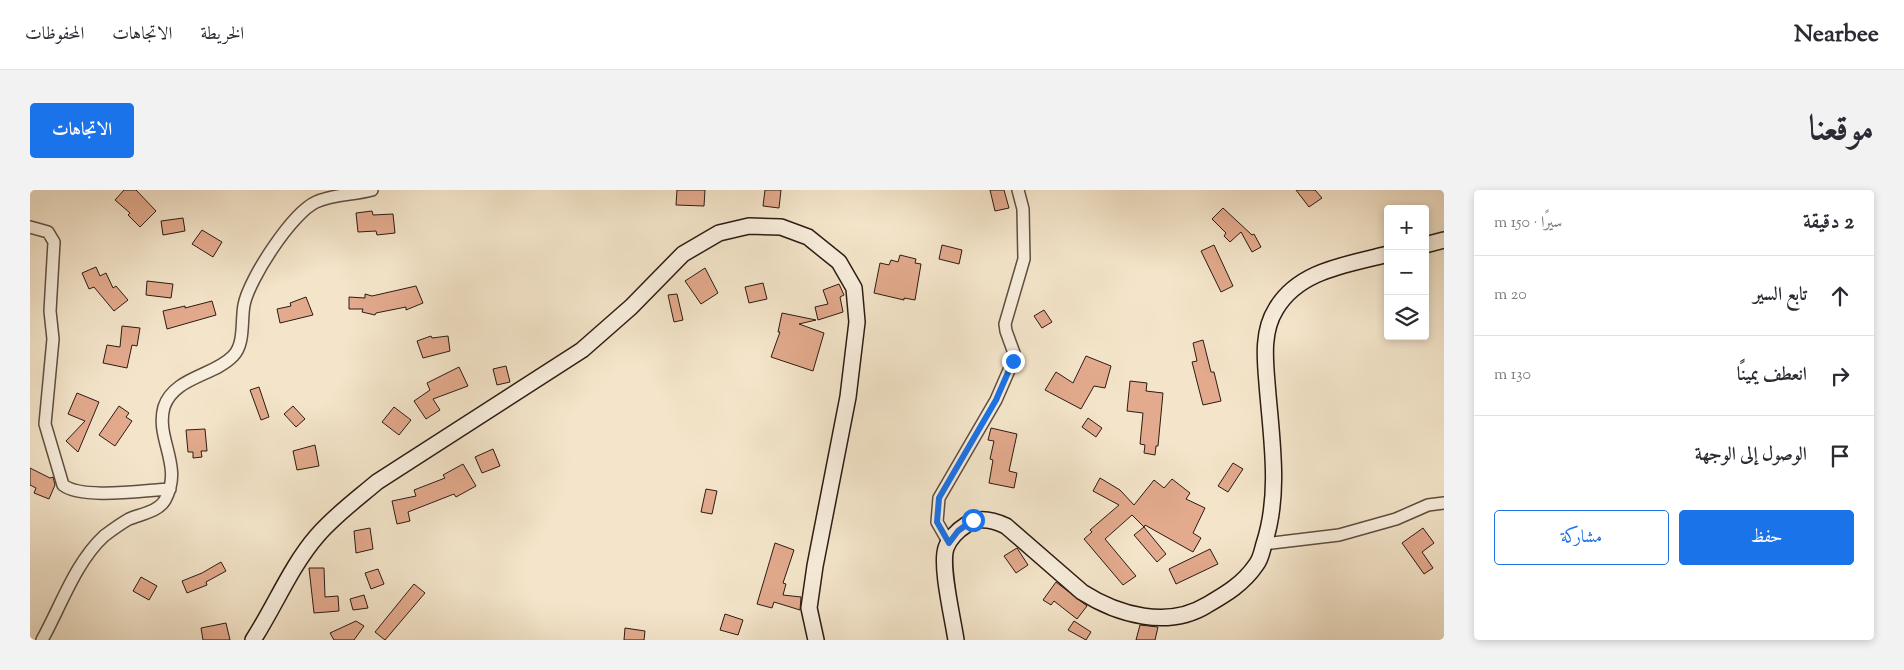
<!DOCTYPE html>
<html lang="ar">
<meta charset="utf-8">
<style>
:root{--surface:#fff;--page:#f2f2f3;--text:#2b2b33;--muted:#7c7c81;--line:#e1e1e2;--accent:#1a73e8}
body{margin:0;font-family:"Sorts Mill Goudy",Amiri,serif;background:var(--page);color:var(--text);direction:rtl}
.controls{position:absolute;right:15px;top:15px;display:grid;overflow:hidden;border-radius:5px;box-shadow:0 2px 8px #0003}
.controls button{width:45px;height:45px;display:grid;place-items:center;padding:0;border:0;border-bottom:1px solid var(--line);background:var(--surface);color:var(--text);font:25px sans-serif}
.stop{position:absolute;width:15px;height:15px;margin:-11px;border:4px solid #1a73e8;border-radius:50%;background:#fff}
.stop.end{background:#1a73e8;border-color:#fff;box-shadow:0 1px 5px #0008}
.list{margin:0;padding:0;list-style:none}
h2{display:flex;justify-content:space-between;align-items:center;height:65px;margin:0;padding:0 20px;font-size:21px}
h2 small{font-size:16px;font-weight:400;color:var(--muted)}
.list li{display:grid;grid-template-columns:32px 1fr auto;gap:15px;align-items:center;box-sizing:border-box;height:80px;padding:0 20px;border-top:1px solid var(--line)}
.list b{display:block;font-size:19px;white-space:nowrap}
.list em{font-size:16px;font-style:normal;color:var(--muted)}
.actions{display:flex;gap:10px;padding:15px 20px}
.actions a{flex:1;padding:11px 0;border:1px solid var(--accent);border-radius:5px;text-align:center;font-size:18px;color:var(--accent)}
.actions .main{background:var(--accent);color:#fff}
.icon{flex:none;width:28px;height:28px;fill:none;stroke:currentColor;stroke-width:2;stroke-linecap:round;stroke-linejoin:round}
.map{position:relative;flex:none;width:1414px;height:450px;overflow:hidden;direction:ltr;border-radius:5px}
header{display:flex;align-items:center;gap:30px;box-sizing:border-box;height:70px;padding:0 25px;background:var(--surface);border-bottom:1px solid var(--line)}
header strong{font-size:24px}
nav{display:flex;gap:28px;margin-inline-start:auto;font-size:18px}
.intro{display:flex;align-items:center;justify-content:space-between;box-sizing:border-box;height:120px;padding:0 30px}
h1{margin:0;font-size:35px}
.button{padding:12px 22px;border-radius:5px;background:var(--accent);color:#fff;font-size:18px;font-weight:700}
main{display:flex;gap:30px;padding:0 30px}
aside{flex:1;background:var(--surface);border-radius:5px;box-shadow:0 2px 8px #0003}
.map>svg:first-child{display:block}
.building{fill:#e3aa8d;stroke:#2d1b13}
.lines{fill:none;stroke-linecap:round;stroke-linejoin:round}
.minor-casing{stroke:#5f4e41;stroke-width:14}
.secondary-casing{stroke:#2d1b13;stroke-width:18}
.minor{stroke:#f8eedd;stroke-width:11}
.secondary{stroke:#f8eedd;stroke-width:15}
.route{stroke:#1a73e8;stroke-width:6}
</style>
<header>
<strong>Nearbee</strong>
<nav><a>الخريطة</a><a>الاتجاهات</a><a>المحفوظات</a></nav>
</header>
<div class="intro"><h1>موقعنا</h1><a class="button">الاتجاهات</a></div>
<main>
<aside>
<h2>2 دقيقة<small>سيرًا · 150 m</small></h2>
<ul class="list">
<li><svg class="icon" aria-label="ahead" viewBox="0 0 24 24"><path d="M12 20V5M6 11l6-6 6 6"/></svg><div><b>تابع السير</b></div><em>20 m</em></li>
<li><svg class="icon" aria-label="right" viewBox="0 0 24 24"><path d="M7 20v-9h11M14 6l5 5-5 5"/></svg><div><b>انعطف يمينًا</b></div><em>130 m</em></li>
<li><svg class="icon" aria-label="arrive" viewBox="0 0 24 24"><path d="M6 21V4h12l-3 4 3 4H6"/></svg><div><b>الوصول إلى الوجهة</b></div></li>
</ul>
<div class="actions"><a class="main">حفظ</a><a>مشاركة</a></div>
</aside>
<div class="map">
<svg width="1414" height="450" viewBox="0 0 1414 450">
<rect width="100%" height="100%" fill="#f4e5ca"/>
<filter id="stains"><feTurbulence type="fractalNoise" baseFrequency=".004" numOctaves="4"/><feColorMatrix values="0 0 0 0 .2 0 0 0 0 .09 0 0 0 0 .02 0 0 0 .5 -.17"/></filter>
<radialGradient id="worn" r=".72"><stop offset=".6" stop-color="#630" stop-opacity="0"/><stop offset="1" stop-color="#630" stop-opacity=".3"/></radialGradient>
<!-- building -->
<path class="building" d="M94,0H106L126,21L110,37L98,25L100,23L85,10Z
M647,0H675L674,16L646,15Z
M735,0H751L749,18L733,16Z
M960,0H974L979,18L965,21Z
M1266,0H1285L1292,8L1279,17Z
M1193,18L1222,45L1224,44L1231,57L1222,62L1211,42L1200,52L1194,46L1196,43L1182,29Z
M342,21L343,25L363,24L365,43L347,45L346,41L328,42L326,23Z
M153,28L155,41L133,45L131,31Z
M172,40L192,52L183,67L162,54Z
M912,55L932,60L929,74L909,69Z
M1184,55L1203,96L1191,102L1171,61Z
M870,65L886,69L885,73L891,74L885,110L874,108V110L844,103L850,73L859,75L861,70L868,72Z
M66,77L70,86L76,83L83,98L86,96L98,110L84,121L64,97L59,99L52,83Z
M675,78L688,103L671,114L655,91Z
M117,91L143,94L141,108L116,105Z
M733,93L737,109L719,113L715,97Z
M809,94L814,105L810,107L813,122L788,130L785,117L798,114L793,100Z
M386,96L393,113L376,120V117L346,123L345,125L332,122L333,119H319V107L335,108V104L342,106Z
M647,104L653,130L644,132L638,105Z
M276,107L283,125L250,133L247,119L261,116L260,113Z
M182,111L186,125L137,139L133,121L155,116V118Z
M1014,120L1022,132L1012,138L1004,126Z
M752,123L786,130L769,134L794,143L783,181L741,167L750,142H748Z
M92,136L110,138L107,156L102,155L97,178L73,173L77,155L90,157Z
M401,146L402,148L418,146L420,161L393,168L387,151Z
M1173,150L1181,182H1184L1191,211L1173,215L1162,172L1167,171L1163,153Z
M1056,166L1081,176L1075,198L1064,196L1051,219L1015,200L1026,182L1043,193Z
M476,176L480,192L467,195L463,179Z
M429,177L438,196L403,209L410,220L396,229L384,211L400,200L397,193Z
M1100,191L1117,193L1116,201L1133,203L1128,256H1126L1125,265L1114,263L1115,255L1110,254L1113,223L1097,221Z
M229,197L239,227L231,230L220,200Z
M47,203L69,212L48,262L36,251L55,231L38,224Z
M89,216L99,223L96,227L102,231L85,256L69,245Z
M263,216L275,229L266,237L254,224Z
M364,217L381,230L369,245L352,232Z
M1058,228L1072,238L1066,247L1052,237Z
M961,238L987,244L979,281L987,283L984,298L959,293L963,270L960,269L964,251L958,250Z
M175,239L177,261H171L172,267L163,268V262H158L156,240Z
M285,255L289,276L267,280L263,261Z
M463,259L470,276L452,283L445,267Z
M1203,273L1213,279L1198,302L1188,296Z
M433,274L446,296L426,307L424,304L378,322L380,331L367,334L362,311L386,306L384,300L415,288L413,285Z
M0,278L20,288L23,287L25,295L19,309L4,303L6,298L0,295Z
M1070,288L1090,300L1104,315L1124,290L1134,298L1142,289L1160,303L1156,309L1175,318L1163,343L1171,348L1163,362L1115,335L1114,337L1102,325L1075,349L1106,386L1093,395L1054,349L1062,342L1060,340L1089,315L1063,301Z
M676,299L687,301L682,324L671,322Z
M1114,337L1136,364L1127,372L1104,345Z
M340,338L343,359L326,363L324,341Z
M1393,338L1404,353L1392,362L1403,378L1394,384L1372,353Z
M745,353L764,360L753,393L756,394L753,405L771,407L770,420L744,412L742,418L727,414Z
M987,358L998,375L986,383L974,366Z
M1180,359L1188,374L1146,394L1139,379Z
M191,372L196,381L176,392L177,395L157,403L152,391L172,383Z
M279,378H294L295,407L308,406L309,421L284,423Z
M348,379L354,394L341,399L335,383Z
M111,387L127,396L119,410L103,401Z
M1026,392L1057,416L1047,429L1024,411L1021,415L1013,410Z
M384,394L395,403L355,450L345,442Z
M334,405L338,418L323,420L320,409Z
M695,424L713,430L708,445L690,440Z
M326,431L334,436L324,450H304L300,443Z
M1044,431L1061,442L1056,450L1038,440Z
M196,433L200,450H173L171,438Z
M1110,435L1128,437L1125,450H1106Z
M595,438L615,441L614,450H594Z"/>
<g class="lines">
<defs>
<path id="minor" d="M0,37L18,42L24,52L20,121L23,149L15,234L33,295C53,310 115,300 140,299
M919,353L907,332L909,308L966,210L983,171L984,163L976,141L975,134L994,69L993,19L988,0
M1234,354L1309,345L1366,329L1398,315L1414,313
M12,450C31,416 45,373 74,346C82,340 90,334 99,329C111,324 128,322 135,310C154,276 125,249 134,217C144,187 184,186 203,166C215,154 211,131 214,115C219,89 262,23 286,12C304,4 324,5 342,0"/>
<path id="secondary" d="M1395,55L1414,50
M223,450C245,416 261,376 287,346C305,325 327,309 347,292L552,160L601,117L653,64L689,43L719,36L751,37L778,47L809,72L824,98L827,132L818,207L785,376L779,418L786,450
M926,450C923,429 910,376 916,358C919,349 928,340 936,335C948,326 963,330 976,336L1052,402C1088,425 1138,439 1177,415C1196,404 1213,394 1226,375C1231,369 1232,361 1234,354C1251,303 1241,246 1237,193C1235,169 1232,141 1246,119C1269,80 1317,75 1358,64"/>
</defs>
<!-- minor casing -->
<use href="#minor" class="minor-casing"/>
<!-- secondary casing -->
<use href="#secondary" class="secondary-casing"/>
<!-- minor -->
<use href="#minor" class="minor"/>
<!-- secondary -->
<use href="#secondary" class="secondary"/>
</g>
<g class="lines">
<!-- route -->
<path class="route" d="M943,330L928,341L919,353L907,332L909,308L966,210L983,171"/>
</g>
<rect width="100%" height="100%" filter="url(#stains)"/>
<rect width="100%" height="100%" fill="url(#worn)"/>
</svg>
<div class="controls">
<button>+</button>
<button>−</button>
<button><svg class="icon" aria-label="layers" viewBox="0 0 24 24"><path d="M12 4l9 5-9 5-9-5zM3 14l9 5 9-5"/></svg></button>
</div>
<div class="stop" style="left:943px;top:330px"></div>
<div class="stop end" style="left:983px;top:171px"></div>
</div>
</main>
